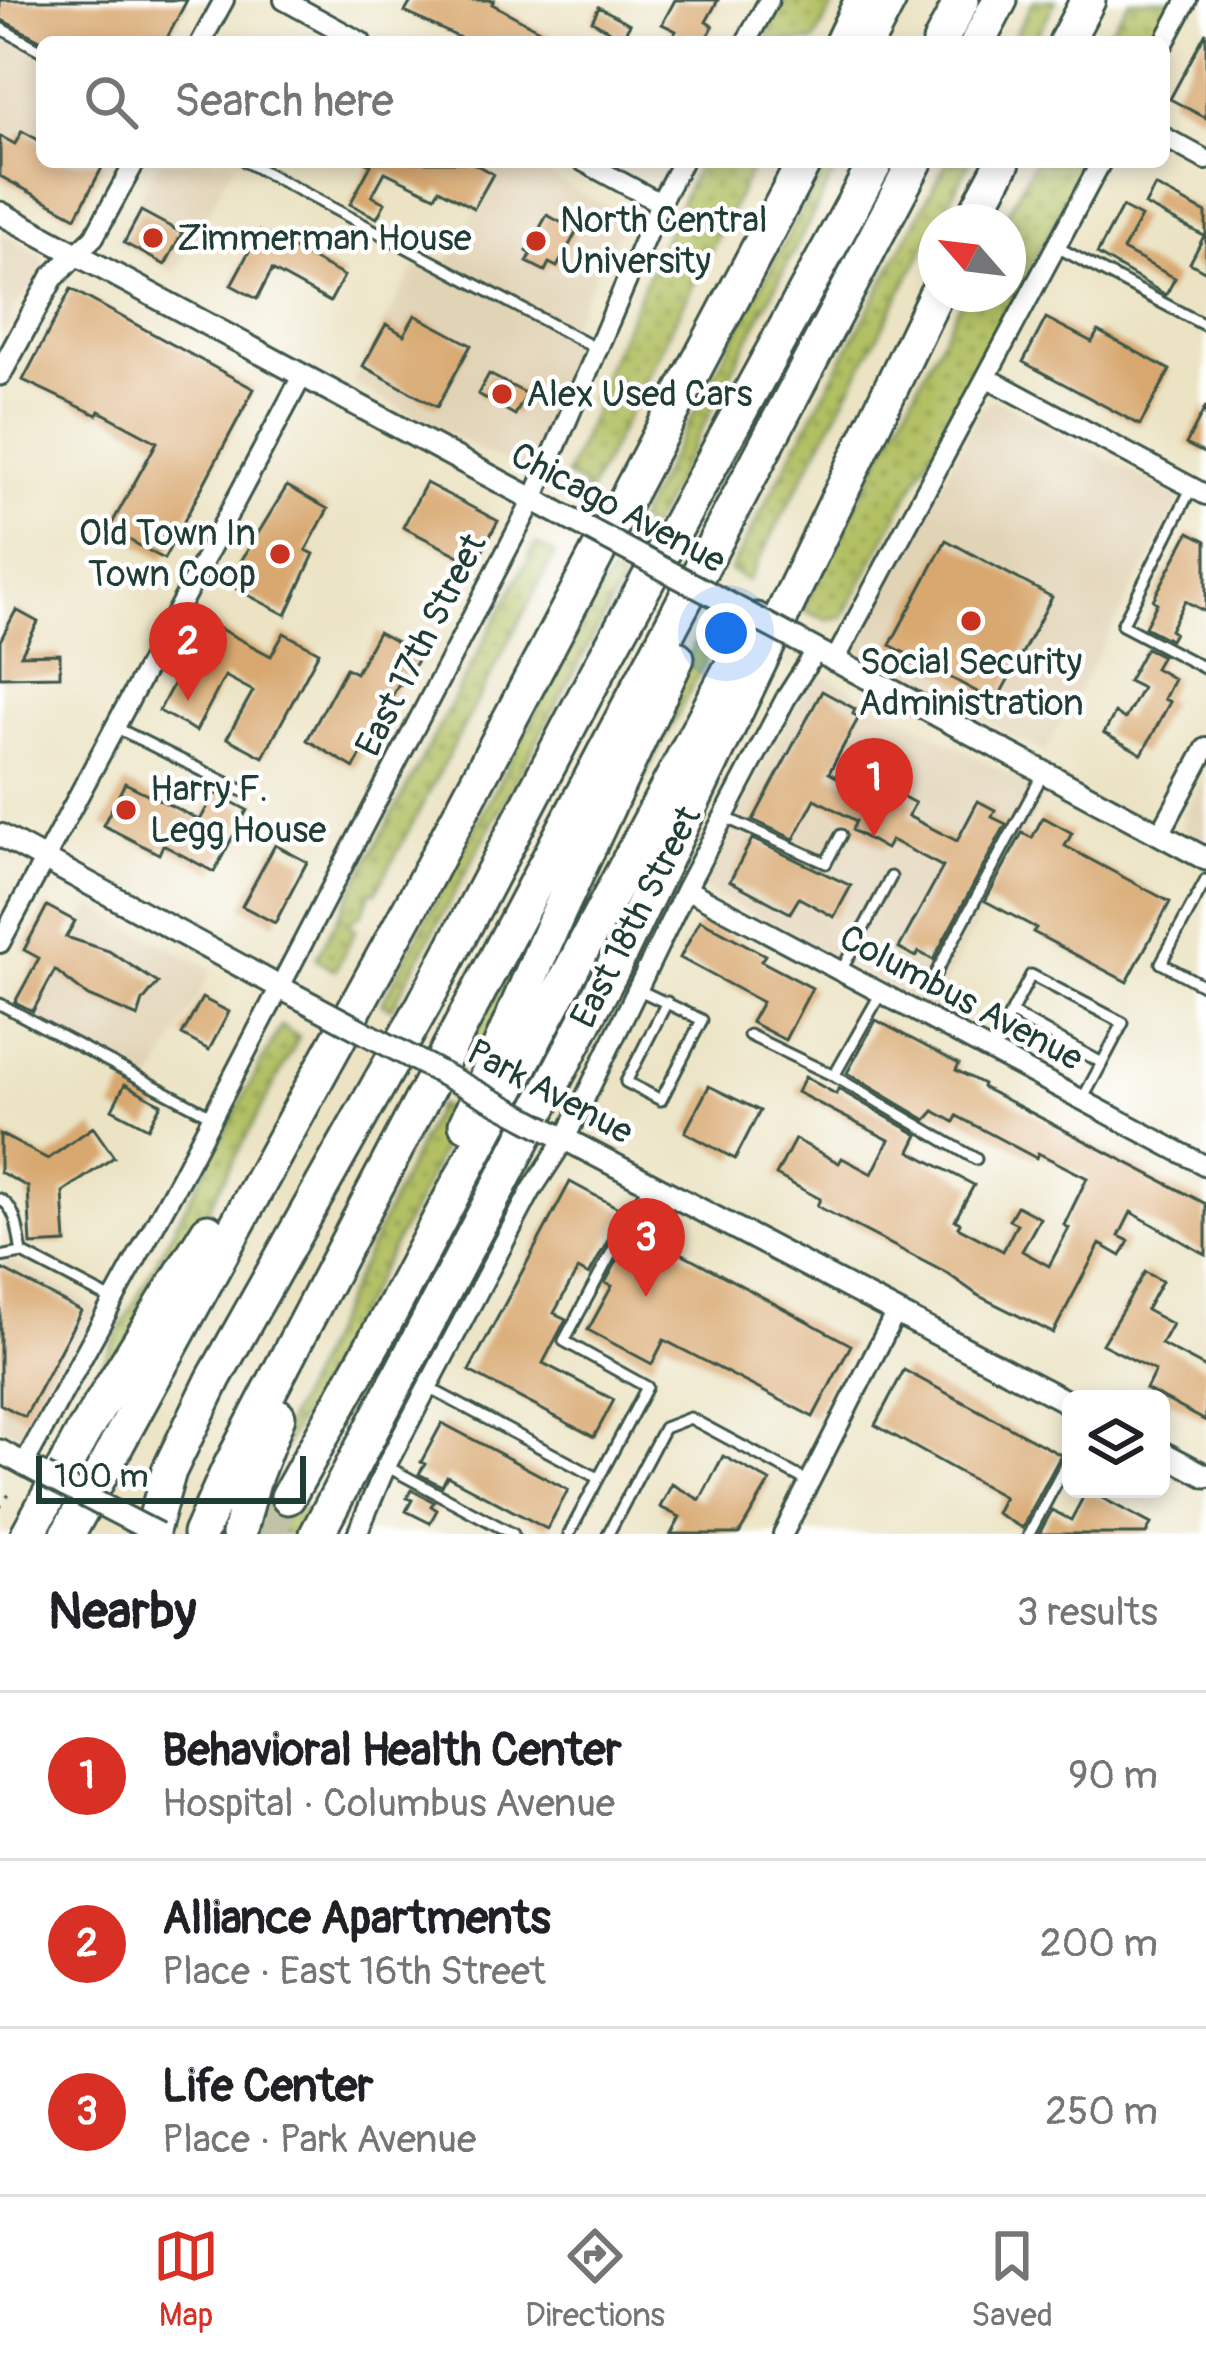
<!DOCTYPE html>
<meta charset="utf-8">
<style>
:root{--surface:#fff;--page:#f6f6f6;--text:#202124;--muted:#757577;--line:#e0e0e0;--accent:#d93025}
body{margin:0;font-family:Pangolin,sans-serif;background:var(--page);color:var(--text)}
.controls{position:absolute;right:36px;bottom:36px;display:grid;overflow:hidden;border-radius:18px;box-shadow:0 6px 18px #0003}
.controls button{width:108px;height:108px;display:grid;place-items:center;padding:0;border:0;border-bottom:3px solid var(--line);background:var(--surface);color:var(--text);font:60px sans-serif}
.compass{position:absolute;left:918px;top:204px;width:108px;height:108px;border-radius:50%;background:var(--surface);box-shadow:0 6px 18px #0003;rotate:298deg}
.scale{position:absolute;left:36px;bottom:30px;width:270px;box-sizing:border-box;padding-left:12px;border:6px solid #1f3d34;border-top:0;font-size:33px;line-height:42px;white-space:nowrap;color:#1f3d34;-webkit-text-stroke:9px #fff;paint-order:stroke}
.you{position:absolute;left:726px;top:633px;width:42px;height:42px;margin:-30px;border:9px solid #fff;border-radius:50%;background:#1a73e8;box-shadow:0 0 0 18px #1a73e833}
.badge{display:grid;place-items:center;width:78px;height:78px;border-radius:50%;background:var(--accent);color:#fff;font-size:39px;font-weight:700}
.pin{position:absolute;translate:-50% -99px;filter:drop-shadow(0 3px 6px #0008)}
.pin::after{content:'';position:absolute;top:63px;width:42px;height:36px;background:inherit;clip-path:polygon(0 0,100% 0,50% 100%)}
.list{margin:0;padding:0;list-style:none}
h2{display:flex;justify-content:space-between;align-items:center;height:156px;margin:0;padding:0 48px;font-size:51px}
h2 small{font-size:39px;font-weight:400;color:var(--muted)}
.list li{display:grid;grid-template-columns:78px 1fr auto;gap:36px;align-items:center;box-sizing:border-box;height:168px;padding:0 48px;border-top:3px solid var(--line)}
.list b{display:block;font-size:45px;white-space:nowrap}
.list p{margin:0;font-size:39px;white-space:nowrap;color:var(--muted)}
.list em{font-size:39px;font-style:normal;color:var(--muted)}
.icon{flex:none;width:66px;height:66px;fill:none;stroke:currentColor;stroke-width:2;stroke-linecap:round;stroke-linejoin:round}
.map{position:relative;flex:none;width:1206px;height:1534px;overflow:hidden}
.search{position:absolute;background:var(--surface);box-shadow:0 6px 18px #0003;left:36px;right:36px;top:36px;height:132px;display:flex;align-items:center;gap:30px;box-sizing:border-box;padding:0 42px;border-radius:18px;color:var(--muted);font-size:45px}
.sheet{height:660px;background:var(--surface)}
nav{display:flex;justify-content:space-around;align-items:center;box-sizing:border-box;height:168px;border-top:3px solid var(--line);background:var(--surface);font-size:33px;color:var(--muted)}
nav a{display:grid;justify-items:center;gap:6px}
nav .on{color:var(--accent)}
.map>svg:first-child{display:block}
.built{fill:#e1d3b5}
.grass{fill:url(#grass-dots);stroke:#687e4c;stroke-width:3}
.building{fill:#d8a86f}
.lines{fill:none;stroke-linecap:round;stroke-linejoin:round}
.motorway-tunnel{stroke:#c2c2a6;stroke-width:33;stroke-dasharray:33 16;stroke-linecap:butt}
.service-casing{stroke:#3e5649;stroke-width:15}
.minor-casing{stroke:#3e5649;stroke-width:24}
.tertiary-casing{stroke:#3e5649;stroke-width:27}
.motorway-casing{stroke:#3e5649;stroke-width:39}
.path{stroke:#3e5649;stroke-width:3;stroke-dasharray:3 9;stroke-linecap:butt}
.service{stroke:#fff;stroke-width:9}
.minor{stroke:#fff;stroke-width:18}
.tertiary{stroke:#fff;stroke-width:21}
.motorway{stroke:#fff;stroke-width:33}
.tertiary-bridge-casing{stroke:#3e5649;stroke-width:27;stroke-linecap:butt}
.tertiary-bridge{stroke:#fff;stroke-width:21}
.poi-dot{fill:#c8321e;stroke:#fff;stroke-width:4.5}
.labels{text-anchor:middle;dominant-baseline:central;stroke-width:9;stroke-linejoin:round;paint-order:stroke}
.poi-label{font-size:36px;fill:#1f3d34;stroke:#fff;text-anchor:start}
.street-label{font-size:36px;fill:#1f3d34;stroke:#fff}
</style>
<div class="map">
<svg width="1206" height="1534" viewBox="0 0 1206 1534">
<defs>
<pattern id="grass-dots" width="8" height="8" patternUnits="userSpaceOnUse" patternTransform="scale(3)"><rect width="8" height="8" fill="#b2c063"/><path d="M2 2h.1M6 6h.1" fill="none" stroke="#909d52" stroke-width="1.8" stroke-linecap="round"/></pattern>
</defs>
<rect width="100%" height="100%" fill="#fff"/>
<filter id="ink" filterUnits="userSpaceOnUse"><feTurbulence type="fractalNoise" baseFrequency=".00833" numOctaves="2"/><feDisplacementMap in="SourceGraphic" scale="24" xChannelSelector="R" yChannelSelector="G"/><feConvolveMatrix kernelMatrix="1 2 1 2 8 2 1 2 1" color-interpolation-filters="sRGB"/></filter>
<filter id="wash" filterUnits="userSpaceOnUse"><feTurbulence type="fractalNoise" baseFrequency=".004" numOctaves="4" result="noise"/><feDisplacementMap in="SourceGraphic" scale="48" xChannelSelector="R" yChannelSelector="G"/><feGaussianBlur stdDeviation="2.7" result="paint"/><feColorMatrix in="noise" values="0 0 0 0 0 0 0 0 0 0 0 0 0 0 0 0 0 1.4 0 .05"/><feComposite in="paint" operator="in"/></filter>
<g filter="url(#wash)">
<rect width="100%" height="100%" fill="#ebe3c3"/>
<!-- built -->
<path class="built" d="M0,0H190L168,42H42V162H103L72,219L0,180Z
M158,162H235L175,273L116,241Z
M502,162H523L626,218L567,329L591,343L534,466L521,471L352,383L423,253L446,264Z
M0,234L40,254L44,263L36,285L16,305L0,336Z
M995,399L1182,499L1044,753L863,657L859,649L858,642L981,408Z
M817,675L828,677L1045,794L931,1011L704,889V880L809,681Z
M1206,774V844L1197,843L1184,828L1185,814Z
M92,906L212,970L148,1090L28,1026Z
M9,1260L97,1308L34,1428L25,1435L0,1427V1262Z"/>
<!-- grass -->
<path class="grass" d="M785,0H836L814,42H763Z
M1034,0H1056L1034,42H1011Z
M1130,0H1172L1150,42H1102Z
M699,162H755L587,496L582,493L585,487L566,476L598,402L592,400Z
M827,162H840L650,529L636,522Z
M947,162H970L748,581L730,571Z
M1034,162H1086L843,617L828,620L802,610L965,294H1008V222H1003Z
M536,544L555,554L376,892L372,891L361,914L347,923L356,929L335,970L316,959Z
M609,574L623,582L392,1008L382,1003Z
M703,625L720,634L599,862Z
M523,943L532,948L482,1057L467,1049Z
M281,1026L299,1037L203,1218L103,1382L95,1377Z
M438,1104L457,1114L418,1200L264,1485L313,1516L304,1534H246L260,1479Z"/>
<g id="blocks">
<!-- building -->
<path class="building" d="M0,0H187L165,42H44L0,19Z
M412,0H494L492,4L561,42H469L405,12Z
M675,0H718L706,22L713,26L705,42H671L676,31L662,24Z
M599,7L630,24L622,38L592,21Z
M1206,32V118L1170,99Z
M22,131L42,142V162H105L76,217L0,176V136L15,144Z
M366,162H471L493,174L474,208L439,189L435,196L385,172L372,196L385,203L377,218L350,204L371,165Z
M1155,186L1206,213V272L1190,263L1204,236L1145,205Z
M1122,207L1141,217L1123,250L1175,278L1166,295L1097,254Z
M141,211L182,233L165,265L124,243Z
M547,215L577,231L557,267L549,263L545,271L527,262L531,254L527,251Z
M260,231L344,276L330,302L272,270L257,299L231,285Z
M71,289L254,389L164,559L109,529L157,442L99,411L97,415L23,380Z
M415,315L471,345L437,407L363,366L386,324L404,335Z
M1046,318L1092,342L1098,331L1170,370L1140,425L1023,362Z
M489,374L527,394L515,415L478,394Z
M1206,406V454L1186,444Z
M426,483L498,521L475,564L403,527Z
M287,486L328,509L306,550L314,554L286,615L227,584Z
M1189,532L1206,541V612L1185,601L1170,630L1174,633L1170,640L1145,627L1157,603L1153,600Z
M946,540L1052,597L996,702L890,645Z
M16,610L38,622L21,655L60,654V676L0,677V641Z
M211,624L271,656L284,633L319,652L263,757L227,738L253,691L225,676L196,731L159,711L189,654L193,657Z
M378,632L417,653L418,658L405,682L398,685L354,768L307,740L346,668L356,673Z
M1146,648L1162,656L1155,668L1174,679L1164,699L1170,702L1142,754L1104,733L1115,713L1125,719L1142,688L1128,681Z
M822,691L855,709L853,714L859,717L829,773L870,795L877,783L915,803L908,816L957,841L978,801L995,810L992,817L1006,824L933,960L919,952L916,957L899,948L943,867L891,840L886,849L852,830L856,821L815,799L794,839L753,820Z
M125,783L200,820L215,793L247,810L214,872L163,845L159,854L103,825Z
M1043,817L1072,833L1065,846L1170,902L1127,982L1033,932L1036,928L985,901L1022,833L1032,838Z
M752,839L851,886L834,917L799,898L790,913L730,881Z
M275,845L307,862L275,923L242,906Z
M47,906L75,921L66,937L109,951L158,983L143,1001L138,1017L88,996L55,970L33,1011L15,1002L39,958L24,950Z
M700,920L765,955L761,961L812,988L785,1040L751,1022L762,1002L680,958Z
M202,998L229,1012L209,1050L182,1035Z
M876,1020L959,1064L956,1070L983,1084L982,1087L1206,1204V1255L1131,1212L1119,1236L1129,1241L1121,1256L1100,1244L1053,1333L979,1296L948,1274L817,1206L820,1199L776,1175L795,1139L839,1163L842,1158L872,1174L889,1140L797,1092L805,1077L836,1094L838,1089L918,1135L910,1151L974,1185L955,1220L960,1223L958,1227L1003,1251L1017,1224L1009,1220L1017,1206L1040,1218L1022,1251L1049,1266L1069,1228L1064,1225L1087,1178L1038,1153L1036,1158L957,1116L954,1122L934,1111L926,1120L847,1073Z
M125,1084L161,1104L148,1128L112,1109Z
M709,1086L760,1111L735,1159L685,1132Z
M93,1127L114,1157L63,1192L66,1243L31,1245L28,1187L0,1172V1134L48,1159Z
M570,1182L624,1211L589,1275L578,1269L554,1313L566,1319L543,1363L614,1400L594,1437L469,1371Z
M635,1228L851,1345L813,1417L664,1340L652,1364L588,1330L612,1286L605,1283Z
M0,1268L81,1311L25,1417L0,1404Z
M1145,1272L1162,1281L1146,1310L1172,1324L1161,1344L1206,1368V1421L1146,1389L1155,1371L1102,1344Z
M904,1370L1061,1455L1022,1528L996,1513L1004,1497L875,1425Z
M442,1423L568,1490L547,1529L447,1476L442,1486L419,1474L425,1464L421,1462Z
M723,1456L770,1481L739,1534H671L680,1517L660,1507L672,1484L700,1500Z
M411,1490L434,1502L431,1506L437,1510L430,1523L406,1511L412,1500L407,1498Z
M1087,1490L1151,1524L1146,1534H1039L1052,1510L1071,1520Z"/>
</g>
</g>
<g filter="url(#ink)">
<use href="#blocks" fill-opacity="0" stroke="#3e5649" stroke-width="3"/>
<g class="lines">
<!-- motorway-tunnel -->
<path class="motorway-tunnel" d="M266,1534L288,1497"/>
<defs>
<path id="service" d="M0,28L42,51
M246,162L599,350
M1057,247L1206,326
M1192,487L1122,625L1206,669
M115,727L243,791
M724,817L826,863L841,835
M1206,880L1161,963L1206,987
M856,944L931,982L1044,772
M841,971L891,877
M639,990L702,1020L661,1100L626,1082L667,1002
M0,1004L213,1117
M1011,1013L1031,975L1123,1023L1102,1063
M749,1035L834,1076L976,1159
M990,1051L1011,1013L1102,1063L1082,1100
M834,1076L881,993
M0,1199C18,1209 18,1234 22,1253
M0,1257L22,1253L114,1301
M427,1387L598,1478
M386,1466L513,1534
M569,1534L647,1387L564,1341L648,1185
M608,1534L664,1428L690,1418L809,1482
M1029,1534L1071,1455"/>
<path id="minor" d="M284,0L361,42
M201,42L224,0
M746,42L769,0
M1164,43L1187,0
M1164,137L1206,160
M584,162L660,203
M75,255L94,237L135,162
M986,377L1206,495
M834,662L1101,162
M1160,834L1206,748
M686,889L1206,1166
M0,943L301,378
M24,1464L181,1177L533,500L660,203L682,162
M357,1534L386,1466L531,1191L565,1139L686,889L786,698L816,651
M783,1534L896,1312"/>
<path id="tertiary" d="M0,213L553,510
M0,374L52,278L75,255
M797,640L1206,859
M0,835L296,996
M546,1129L1071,1404
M0,1451L44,1475
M1161,1452L1206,1476"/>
<path id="motorway" d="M842,42L862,0
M867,42L889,0
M940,42L962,0
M978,42L1000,0
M1066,42L1088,0
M971,222L1003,162
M466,1124L556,918L677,658
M288,1497L389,1315L756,620
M28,1534L83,1433L208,1231
M68,1534L418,893L804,162
M151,1534L169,1471L214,1378L424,1004L597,673L876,162
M200,1534L228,1471L355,1227L915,162
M239,1534L253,1481L278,1416
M317,1534L612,970L936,294"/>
</defs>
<!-- service casing -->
<use href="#service" class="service-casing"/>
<!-- minor casing -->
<use href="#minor" class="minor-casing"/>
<!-- tertiary casing -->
<use href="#tertiary" class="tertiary-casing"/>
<!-- motorway casing -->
<use href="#motorway" class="motorway-casing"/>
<!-- path -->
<path class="path" d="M0,1507L9,1494"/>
<!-- service -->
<use href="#service" class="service"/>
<!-- minor -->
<use href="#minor" class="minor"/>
<!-- tertiary -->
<use href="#tertiary" class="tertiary"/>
<!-- motorway -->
<use href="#motorway" class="motorway"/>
<defs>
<path id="tertiary-bridge" d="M553,510L797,640
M296,996L546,1129
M44,1475L158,1534"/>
</defs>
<!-- tertiary-bridge casing -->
<use href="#tertiary-bridge" class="tertiary-bridge-casing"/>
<!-- tertiary-bridge -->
<use href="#tertiary-bridge" class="tertiary-bridge"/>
</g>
</g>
<!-- markers -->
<g class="poi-dot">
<circle cx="153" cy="238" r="12"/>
<circle cx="536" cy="241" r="12"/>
<circle cx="502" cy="394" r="12"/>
<circle cx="280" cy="554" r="12"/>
<circle cx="971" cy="621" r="12"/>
<circle cx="126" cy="810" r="12"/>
</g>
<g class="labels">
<!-- poi labels -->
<g class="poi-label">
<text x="560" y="220">North Central<tspan x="560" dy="41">University</tspan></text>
<text x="177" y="238">Zimmerman House</text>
<text x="526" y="394">Alex Used Cars</text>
<text x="256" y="533" text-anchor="end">Old Town In<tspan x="256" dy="41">Town Coop</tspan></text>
<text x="971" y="662" text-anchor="middle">Social Security<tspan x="971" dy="41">Administration</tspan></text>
<text x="150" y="789">Harry F.<tspan x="150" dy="41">Legg House</tspan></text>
</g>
<!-- street labels -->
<g class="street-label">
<text transform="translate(618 508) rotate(28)">Chicago Avenue</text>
<text transform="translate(421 645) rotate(-63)">East 17th Street</text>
<text transform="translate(636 917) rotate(-63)">East 18th Street</text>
<text transform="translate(961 998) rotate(28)">Columbus Avenue</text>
<text transform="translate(550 1092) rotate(28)">Park Avenue</text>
</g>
</g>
</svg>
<div class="controls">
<button><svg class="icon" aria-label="layers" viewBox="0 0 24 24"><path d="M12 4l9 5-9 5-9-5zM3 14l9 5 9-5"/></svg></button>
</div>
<svg class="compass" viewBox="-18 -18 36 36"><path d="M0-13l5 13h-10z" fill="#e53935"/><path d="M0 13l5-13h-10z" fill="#757577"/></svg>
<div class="scale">100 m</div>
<div class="you"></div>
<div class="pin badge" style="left:874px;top:837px">1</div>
<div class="pin badge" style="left:188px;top:701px">2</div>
<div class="pin badge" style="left:646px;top:1297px">3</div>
<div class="search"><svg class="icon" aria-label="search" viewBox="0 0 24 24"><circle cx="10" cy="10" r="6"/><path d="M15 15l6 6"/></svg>Search here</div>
</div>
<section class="sheet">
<h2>Nearby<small>3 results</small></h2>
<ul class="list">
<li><span class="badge">1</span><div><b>Behavioral Health Center</b><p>Hospital · Columbus Avenue</p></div><em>90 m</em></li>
<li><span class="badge">2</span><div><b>Alliance Apartments</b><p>Place · East 16th Street</p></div><em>200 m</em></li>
<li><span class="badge">3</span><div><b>Life Center</b><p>Place · Park Avenue</p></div><em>250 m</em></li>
</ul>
</section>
<nav>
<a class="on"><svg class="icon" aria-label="map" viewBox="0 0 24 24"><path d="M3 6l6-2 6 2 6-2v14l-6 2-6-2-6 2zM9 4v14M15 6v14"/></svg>Map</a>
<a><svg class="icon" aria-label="directions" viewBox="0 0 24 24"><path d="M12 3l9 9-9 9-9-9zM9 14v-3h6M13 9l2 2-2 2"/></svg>Directions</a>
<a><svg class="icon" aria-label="saved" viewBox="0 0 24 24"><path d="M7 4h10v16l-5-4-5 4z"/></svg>Saved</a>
</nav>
